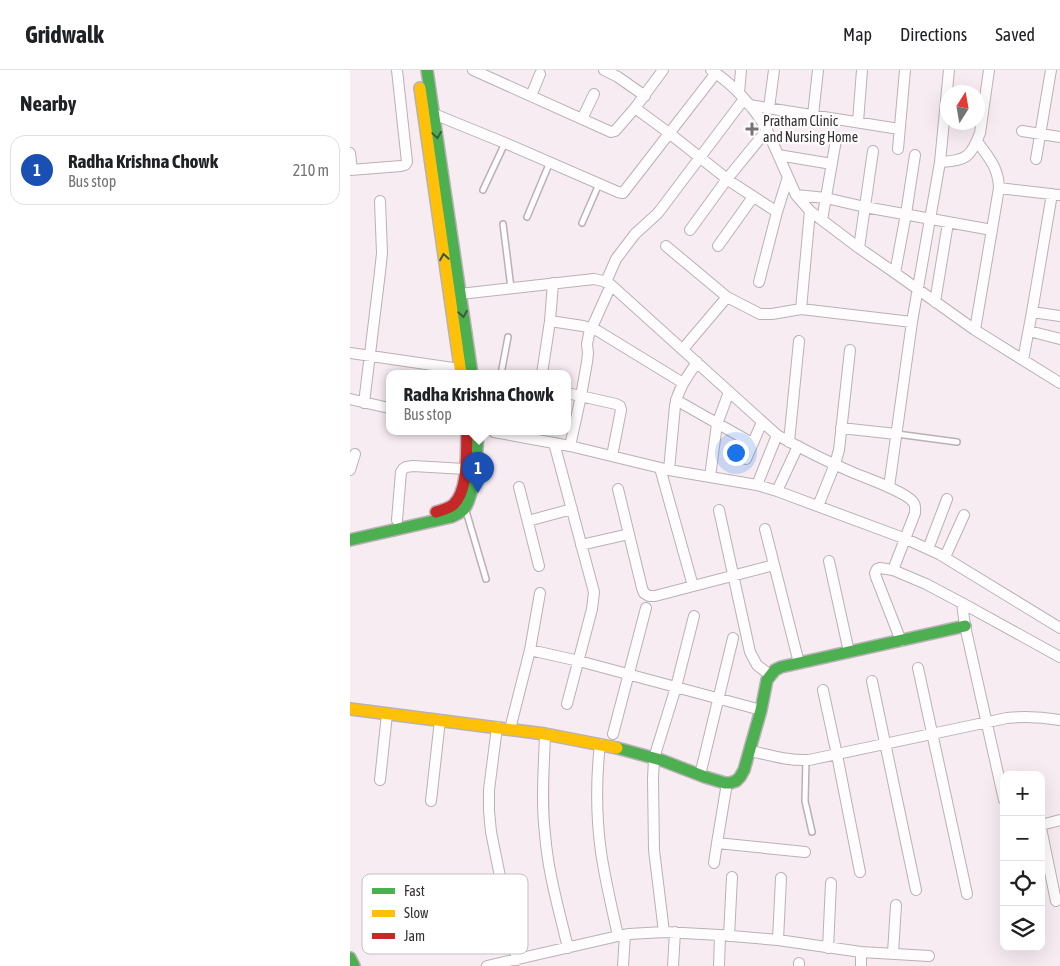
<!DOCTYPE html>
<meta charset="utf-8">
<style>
:root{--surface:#fff;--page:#f2f2f2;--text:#202124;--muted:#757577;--line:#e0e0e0;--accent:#db2777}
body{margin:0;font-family:"Asap Condensed",sans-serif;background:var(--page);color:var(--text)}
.controls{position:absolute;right:15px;bottom:15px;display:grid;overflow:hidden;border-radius:10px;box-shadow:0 5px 20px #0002}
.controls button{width:45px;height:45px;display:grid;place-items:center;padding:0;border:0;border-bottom:1px solid var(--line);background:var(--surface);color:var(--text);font:25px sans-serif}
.compass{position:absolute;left:590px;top:15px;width:45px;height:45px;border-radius:50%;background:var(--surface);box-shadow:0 5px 20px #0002;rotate:11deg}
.you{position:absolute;left:385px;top:382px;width:18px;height:18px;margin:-12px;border:4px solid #fff;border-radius:50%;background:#1a73e8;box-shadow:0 0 0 8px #1a73e833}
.badge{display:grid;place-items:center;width:32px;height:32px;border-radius:50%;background:var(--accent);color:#fff;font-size:16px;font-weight:700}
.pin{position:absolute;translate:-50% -41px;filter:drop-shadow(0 1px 2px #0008)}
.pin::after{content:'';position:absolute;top:26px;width:18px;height:15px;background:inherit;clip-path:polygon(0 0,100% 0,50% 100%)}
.popup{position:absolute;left:36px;top:300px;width:185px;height:65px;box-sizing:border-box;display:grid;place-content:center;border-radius:10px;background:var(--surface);filter:drop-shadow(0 1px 4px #0005);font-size:16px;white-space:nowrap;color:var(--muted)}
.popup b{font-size:19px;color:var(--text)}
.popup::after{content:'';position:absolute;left:50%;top:100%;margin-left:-10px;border:10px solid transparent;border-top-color:var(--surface)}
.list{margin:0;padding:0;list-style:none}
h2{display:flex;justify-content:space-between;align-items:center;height:65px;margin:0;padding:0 20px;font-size:21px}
h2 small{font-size:16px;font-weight:400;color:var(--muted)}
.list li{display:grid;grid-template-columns:32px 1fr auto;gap:15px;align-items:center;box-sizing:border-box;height:70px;margin:0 10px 10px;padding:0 10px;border:1px solid var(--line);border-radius:15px}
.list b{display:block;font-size:19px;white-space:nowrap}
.list p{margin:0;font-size:16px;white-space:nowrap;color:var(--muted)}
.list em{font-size:16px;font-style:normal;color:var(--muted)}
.icon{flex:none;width:28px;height:28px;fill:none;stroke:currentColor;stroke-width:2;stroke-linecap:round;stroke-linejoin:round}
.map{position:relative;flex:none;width:710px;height:896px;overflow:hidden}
header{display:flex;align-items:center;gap:30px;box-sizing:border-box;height:70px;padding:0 25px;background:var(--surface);border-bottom:1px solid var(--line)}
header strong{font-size:24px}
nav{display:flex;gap:28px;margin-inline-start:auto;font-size:18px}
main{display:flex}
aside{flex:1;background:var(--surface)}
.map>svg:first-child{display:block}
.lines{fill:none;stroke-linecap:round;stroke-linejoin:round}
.lane-casing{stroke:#b9b1b5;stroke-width:8}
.street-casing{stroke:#b9b1b5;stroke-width:12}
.fast-casing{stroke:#b9b1b5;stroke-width:14}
.slow-casing{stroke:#b9b1b5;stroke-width:14}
.jam-casing{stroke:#b9b1b5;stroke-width:14}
.lane{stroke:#fefcfd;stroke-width:5}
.street{stroke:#fefcfd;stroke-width:10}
.fast{stroke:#4caf50;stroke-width:11}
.slow{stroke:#ffc107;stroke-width:11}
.jam{stroke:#c62828;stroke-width:11}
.oneway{stroke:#3e5b3d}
.poi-dot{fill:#7a7076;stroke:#fff;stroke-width:2}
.labels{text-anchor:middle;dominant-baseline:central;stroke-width:4.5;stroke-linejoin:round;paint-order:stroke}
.poi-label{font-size:14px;fill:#362e33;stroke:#fff;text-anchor:start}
.key{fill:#fff;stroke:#c3c0c2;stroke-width:1}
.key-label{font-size:14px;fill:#362e33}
</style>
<header>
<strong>Gridwalk</strong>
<nav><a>Map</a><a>Directions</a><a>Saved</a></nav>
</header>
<main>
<aside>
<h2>Nearby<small></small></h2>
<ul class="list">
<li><span class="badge" style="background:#1a4fb4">1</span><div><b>Radha Krishna Chowk</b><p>Bus stop</p></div><em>210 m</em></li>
</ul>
</aside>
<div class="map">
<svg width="710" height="896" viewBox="0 0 710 896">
<rect width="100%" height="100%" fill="#f7ecf2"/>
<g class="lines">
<defs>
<path id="lane" d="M133,120L155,73
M177,147L200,92
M232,153L249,114
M153,154L161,218
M151,304L158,267
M547,364L607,372
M116,441L136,509
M456,690L455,731L462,762"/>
<path id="street" d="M123,0L261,62L265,61L285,38L313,0
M254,0L268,7L295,26
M361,0C383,14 404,37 417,60L446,125L460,141L509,178L545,203L625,260L710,313
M389,23L391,0
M181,26L190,4
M399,35L549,59
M285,38L319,63L381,112L427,142
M419,38L424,0
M79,42L155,73L268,122L273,123L366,3
M463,45L468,0
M232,49L244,24
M508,52L512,0
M672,61L710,67
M548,79L555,0
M0,83L2,100
M428,85L482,94
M686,89L701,0
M590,92C616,91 621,87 630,63L639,0
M0,100L51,96L55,95L57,92L47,0
M649,118L710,125
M446,125L476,128L515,137L642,160
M472,150L486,70
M340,160L377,109L417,60
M316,176L377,227L410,244H422L451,239L562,252
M368,176L403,127
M509,178L523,81
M545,203L556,144L565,85
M256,212L266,189L285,164L308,143L394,29
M409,212L427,142L438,107
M110,224L244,209L253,211L261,215L427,365C452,379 478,392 504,403C516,408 556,422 563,432C566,435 565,439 565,443L543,500
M585,232L598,153
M451,239L460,141
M682,242L710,246
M200,251L233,256L248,261L333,313
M625,260L649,118C648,96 639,89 627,71
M679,261L710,269
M333,279L377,227
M0,283L110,299
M673,290L682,242L702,124
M192,304L200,251L203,213
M217,323L266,334L270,336L271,340L262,386
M0,329L39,338
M326,330L402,373
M14,333L30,202L32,183L30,131
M491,358L546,364
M144,362L220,376L319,400L407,415L427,421L556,469L589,484L710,558
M439,372L449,271
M204,373L244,522L242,539L217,634
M220,376L231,326L237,292L238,283L237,274L239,264L261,215
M396,389L412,352
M310,398L343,516
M0,400L5,384
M319,400L325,336C328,318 338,306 347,292
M360,407L367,354L379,322
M407,415L427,365
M169,417L189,496
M539,417L562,252L590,92L599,0
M268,419L292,518L294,523L299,526H305L424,495
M427,421L448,376
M468,436L485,394L489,380L500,280
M369,440L400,582L407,595L420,605
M47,450L51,402L53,399L56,397L63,396L115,399
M178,451L222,439
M415,459L449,593
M231,475L279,464
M578,479L597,429
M595,487L614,445
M479,491L499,582
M612,533L615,556L654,730
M551,571L526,507L525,503L527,499L530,498L543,500L576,514L612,533L710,587
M180,580L229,591L411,640
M568,598L617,824
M522,611L566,820
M473,620L487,685L510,802
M147,657L139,720V741L141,762L167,890
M160,659L180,580L190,523
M195,664C194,697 191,731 195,764C198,803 209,840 218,878
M263,664L296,538
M250,674C246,710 246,746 251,782C255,810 262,838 268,866
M400,681C419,685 438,691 459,690L657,648C675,646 692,647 710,650
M350,705L383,568
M30,710L37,644
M377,713L367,773L455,782
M81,731L90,650
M691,755L710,750
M691,758L706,831
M364,793L367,773
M314,862L304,780L303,709L304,688L326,617L344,546
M379,866L382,807
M428,870L431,808
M478,878L481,813
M543,883L546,835
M449,893V896
M137,896L268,866L279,864L314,862L370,865L428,870L511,882L579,886
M273,896L275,865
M323,896L325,862
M369,896L370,865
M511,896V882"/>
<path id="fast" d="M77,0L122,304
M0,470L101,447C105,445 111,443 114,439C125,426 127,379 128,362
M267,678L311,690L355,707L375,713H380L386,711L390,707L394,700L411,640L417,610L425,600L431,597L615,556
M0,888L4,896"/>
<path id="slow" d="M70,18L111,304
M0,639L195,664L267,678"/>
<path id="jam" d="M86,442C92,440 99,439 104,434C119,419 116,382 117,362"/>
</defs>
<!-- lane casing -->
<use href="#lane" class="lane-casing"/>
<!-- street casing -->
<use href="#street" class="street-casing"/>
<!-- fast casing -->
<use href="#fast" class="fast-casing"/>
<!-- slow casing -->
<use href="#slow" class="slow-casing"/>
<!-- jam casing -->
<use href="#jam" class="jam-casing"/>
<!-- lane -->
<use href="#lane" class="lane"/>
<!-- street -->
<use href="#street" class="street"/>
<!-- fast -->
<use href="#fast" class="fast"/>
<!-- slow -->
<use href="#slow" class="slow"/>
<!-- jam -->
<use href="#jam" class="jam"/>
</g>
<!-- one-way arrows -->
<defs><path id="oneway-chevron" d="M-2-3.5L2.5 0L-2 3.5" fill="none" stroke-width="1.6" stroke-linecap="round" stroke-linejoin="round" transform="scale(1.25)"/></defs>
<g class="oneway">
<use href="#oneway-chevron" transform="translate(87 65) rotate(82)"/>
<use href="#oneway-chevron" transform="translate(94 187) rotate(-99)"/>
<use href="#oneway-chevron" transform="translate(113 244) rotate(81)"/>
</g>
<!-- markers -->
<path class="poi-dot" d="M399.5 51.5h5v5h5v5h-5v5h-5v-5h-5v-5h5z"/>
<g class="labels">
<!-- poi labels -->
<g class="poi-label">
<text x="413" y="51">Pratham Clinic<tspan x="413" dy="16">and Nursing Home</tspan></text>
</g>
</g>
<!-- legend -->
<rect x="12" y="804" width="166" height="80" rx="8" class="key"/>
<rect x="22" y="818" width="23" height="6" fill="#4caf50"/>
<rect x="22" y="840" width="23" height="7" fill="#ffc107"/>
<rect x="22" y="863" width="23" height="6" fill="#c62828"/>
<g class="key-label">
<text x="54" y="826">Fast</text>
<text x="54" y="848">Slow</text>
<text x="54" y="871">Jam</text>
</g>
</svg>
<div class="controls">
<button>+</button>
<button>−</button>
<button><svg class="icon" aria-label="locate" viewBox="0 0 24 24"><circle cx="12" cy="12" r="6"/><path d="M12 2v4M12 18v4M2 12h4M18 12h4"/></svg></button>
<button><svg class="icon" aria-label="layers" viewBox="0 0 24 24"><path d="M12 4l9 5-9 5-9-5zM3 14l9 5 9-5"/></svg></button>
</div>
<svg class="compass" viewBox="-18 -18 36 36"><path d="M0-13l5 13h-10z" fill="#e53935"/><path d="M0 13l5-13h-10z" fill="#757577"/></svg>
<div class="you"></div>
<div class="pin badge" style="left:128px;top:423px;background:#1a4fb4">1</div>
<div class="popup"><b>Radha Krishna Chowk</b>Bus stop</div>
</div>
</main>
